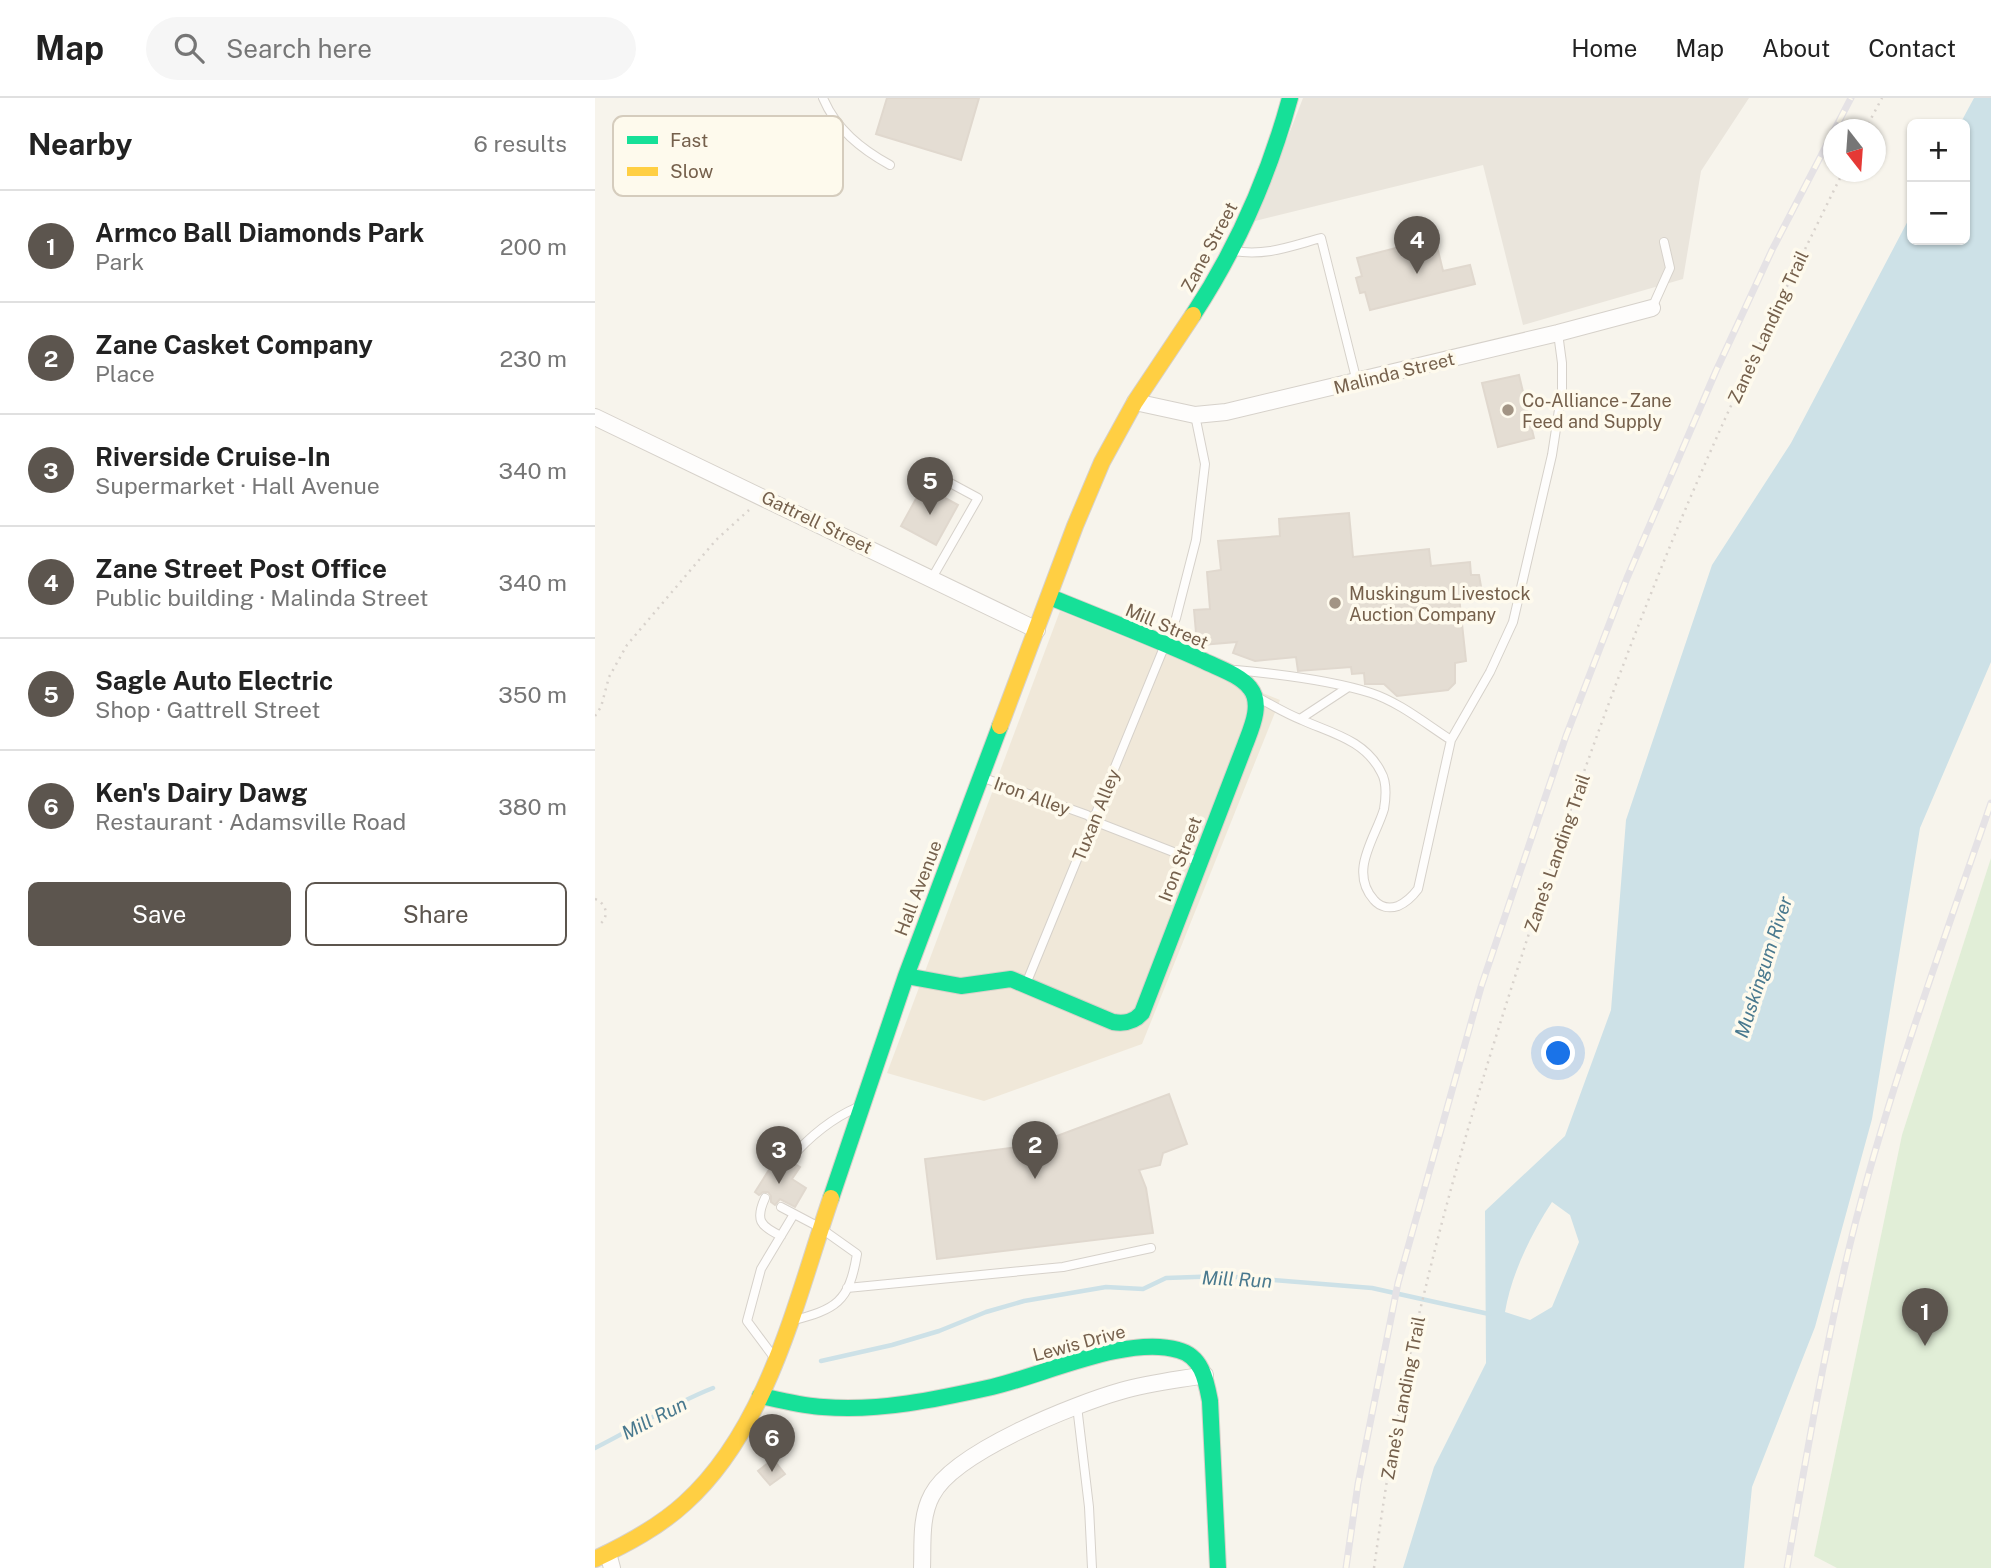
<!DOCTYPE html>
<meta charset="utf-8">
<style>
:root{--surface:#fff;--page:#f6f6f6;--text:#222;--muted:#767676;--line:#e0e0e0;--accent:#5c554e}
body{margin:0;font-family:"Public Sans",sans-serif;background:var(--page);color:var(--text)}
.controls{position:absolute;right:21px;top:21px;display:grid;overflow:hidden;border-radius:10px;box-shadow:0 2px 5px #0004}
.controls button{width:63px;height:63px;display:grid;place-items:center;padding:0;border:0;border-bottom:2px solid var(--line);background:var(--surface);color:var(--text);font:35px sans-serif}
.compass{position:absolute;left:1228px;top:21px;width:63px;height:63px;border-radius:50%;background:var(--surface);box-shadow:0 2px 5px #0004;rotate:163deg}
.you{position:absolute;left:964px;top:956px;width:24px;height:24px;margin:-18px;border:5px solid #fff;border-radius:50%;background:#1a73e8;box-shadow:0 0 0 10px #1a73e833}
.badge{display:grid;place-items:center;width:46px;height:46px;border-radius:50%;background:var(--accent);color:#fff;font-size:23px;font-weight:700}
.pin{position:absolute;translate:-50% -58px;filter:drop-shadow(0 2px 4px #0008)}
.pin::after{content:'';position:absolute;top:37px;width:24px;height:21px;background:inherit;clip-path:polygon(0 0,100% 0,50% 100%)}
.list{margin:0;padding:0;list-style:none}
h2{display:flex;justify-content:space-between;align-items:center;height:91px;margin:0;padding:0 28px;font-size:30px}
h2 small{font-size:23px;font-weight:400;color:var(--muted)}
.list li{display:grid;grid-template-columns:46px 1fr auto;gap:21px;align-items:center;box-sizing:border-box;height:112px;padding:0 28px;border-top:2px solid var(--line)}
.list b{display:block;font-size:26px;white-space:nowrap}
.list p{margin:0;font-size:23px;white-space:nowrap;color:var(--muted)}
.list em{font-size:23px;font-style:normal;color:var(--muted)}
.actions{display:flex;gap:14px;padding:21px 28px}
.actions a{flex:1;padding:16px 0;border:2px solid var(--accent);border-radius:10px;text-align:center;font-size:24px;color:var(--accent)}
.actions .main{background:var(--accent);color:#fff}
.icon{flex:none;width:38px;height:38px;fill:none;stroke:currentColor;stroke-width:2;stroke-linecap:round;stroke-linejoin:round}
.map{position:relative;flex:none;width:1396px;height:1470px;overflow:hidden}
header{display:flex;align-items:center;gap:42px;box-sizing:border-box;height:98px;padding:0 35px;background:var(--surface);border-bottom:2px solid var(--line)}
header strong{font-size:33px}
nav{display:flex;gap:38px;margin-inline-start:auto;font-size:24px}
.search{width:490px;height:63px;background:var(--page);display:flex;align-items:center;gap:18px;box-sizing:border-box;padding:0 24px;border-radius:38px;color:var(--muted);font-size:26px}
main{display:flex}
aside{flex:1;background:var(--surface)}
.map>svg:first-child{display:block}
.residential{fill:#f0e8d9}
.industrial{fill:#eae5dc}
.green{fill:#e1eed7}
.water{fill:#cde1e7;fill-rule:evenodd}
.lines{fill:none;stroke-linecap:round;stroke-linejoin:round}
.stream{stroke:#cde1e7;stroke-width:4.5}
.building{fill:#e4ddd3;stroke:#e0d8ce;stroke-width:2}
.lane-casing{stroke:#d6d1ca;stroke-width:10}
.street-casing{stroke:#d6d1ca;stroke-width:18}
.fast-casing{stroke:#d7d1c9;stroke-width:18}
.slow-casing{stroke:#d7d1c9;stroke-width:18}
.path{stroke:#d8d2cc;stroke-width:2.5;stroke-dasharray:2 5;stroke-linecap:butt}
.lane{stroke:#fefdfc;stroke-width:8}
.street{stroke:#fefdfc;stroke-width:16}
.fast{stroke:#16e098;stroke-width:16}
.slow{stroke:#ffcf43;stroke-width:16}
.rail-casing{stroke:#e5e2e5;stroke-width:7}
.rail{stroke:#fefaed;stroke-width:4.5;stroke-dasharray:13;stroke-linecap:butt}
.poi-dot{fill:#a29484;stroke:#fefaed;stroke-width:2.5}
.labels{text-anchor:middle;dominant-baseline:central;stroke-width:7;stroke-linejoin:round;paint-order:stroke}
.street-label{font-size:18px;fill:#75604c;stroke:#fefaed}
.poi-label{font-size:18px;fill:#75604c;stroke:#fefaed;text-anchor:start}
.water-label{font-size:19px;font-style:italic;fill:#49798e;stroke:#fefaed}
.key{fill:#fefaed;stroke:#d5ccbd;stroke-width:2}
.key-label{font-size:19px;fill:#75604c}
</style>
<header>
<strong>Map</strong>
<div class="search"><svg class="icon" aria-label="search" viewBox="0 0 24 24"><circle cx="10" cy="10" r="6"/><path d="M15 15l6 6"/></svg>Search here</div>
<nav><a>Home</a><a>Map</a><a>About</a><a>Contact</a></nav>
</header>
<main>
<aside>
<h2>Nearby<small>6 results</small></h2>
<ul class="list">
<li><span class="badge">1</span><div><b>Armco Ball Diamonds Park</b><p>Park</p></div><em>200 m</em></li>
<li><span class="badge">2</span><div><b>Zane Casket Company</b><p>Place</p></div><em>230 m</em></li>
<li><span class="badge">3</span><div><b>Riverside Cruise-In</b><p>Supermarket · Hall Avenue</p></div><em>340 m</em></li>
<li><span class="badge">4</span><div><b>Zane Street Post Office</b><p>Public building · Malinda Street</p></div><em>340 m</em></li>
<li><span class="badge">5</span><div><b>Sagle Auto Electric</b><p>Shop · Gattrell Street</p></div><em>350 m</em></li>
<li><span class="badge">6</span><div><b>Ken's Dairy Dawg</b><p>Restaurant · Adamsville Road</p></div><em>380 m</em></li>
</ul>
<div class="actions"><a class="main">Save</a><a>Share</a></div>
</aside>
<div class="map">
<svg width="1396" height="1470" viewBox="0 0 1396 1470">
<rect width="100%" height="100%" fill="#f7f4ec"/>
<!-- residential -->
<path class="residential" d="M465,513L685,602L547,946L389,1003L292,975Z"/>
<!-- industrial -->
<path class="industrial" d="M708,0H1154L1106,73L1088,181L928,227L888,67L660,123Z"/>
<!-- green -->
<path class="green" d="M1396,760V1470H1242L1219,1458L1307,1037Z"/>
<!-- water -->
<path class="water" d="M1379,0H1396V564L1325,730L1277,1021L1220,1229L1157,1389L1149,1470H808L839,1369L891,1265L890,1113L970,1038L1016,912L1031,722L1117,467L1196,345L1317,115V142H1370V26H1365ZM957,1104L975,1117L984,1144L957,1209L935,1222L910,1214C916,1177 936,1136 957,1104Z"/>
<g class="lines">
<!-- stream -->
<path class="stream" d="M226,1263L297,1247L344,1233L391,1214L429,1203L511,1189L548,1191L571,1180L628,1178L777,1190L894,1216
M0,1350C40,1330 77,1306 118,1290"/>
</g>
<!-- building -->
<path class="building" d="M292,0H384L366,62L281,36Z
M840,140L848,173L875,167L880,186L775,212L770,194L765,195L761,180L767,178L762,160Z
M924,277L939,340L903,349L887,285Z
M328,388L363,407L341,447L306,428Z
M754,415L758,459L834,451L836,468L875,464L876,477H884L887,494L864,498L871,563L860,565V585L853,592L802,598L789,586H770L769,575L757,576L756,569L703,573L701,559L660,563L638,555L642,544L606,547L602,546L599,512L615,511L612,474L626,472L623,443L685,438L684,421Z
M574,996L592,1046L568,1055L565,1067L544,1072L551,1090L558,1135L342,1161L330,1061L438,1047Z
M184,1056L188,1059L190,1067L195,1068L200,1066L205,1069L197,1081L211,1090L200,1109L185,1101L180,1107L176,1104V1098L173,1094H168L164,1097L160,1094Z
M178,1361L190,1376L175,1387L163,1373Z"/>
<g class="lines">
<defs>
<path id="lane" d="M228,0C241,31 266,51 295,67
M638,153C672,158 693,149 726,140L762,284
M1057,210L1075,170L1069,144
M337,480L383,400L344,379
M641,572C683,576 736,582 776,595C804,604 831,626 856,642
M664,600C678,608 692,616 707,622C736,635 770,642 786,674C792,684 791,699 789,711C781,739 753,773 779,802C785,809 794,811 803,808C812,804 817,799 823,791L856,642L895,574L918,524L957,357L967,292V265L963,235
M705,621L752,590
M386,679L492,717L504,725L604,764
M431,886L581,520L601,442L610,366L600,317
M194,1062C214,1039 235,1021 263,1009
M170,1100C160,1122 165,1128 186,1138
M186,1109L224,1129L262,1156C254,1205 241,1211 196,1223
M252,1190L468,1169L556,1150
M178,1258L152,1223L166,1171L199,1116
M482,1308L494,1409L497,1470"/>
<path id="street" d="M540,304L600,317L631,314L963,235L1057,210
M0,319L442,532
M13,1455L17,1470
M327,1470C328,1446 325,1419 337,1397C359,1354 480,1306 526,1293C554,1285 582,1282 610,1277"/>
<path id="fast" d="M598,217C642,150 674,77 695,0
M311,878L366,888L416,881L518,924C530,926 539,924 547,915L650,647C656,631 668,606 655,590C645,577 623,570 609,563C559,540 506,520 455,499
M236,1100L311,878L405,628
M165,1298C186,1302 207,1308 228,1309C283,1314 343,1301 397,1289C449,1277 532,1237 583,1252C607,1258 611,1282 615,1303L623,1470"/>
<path id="slow" d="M405,628L480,428L507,364L540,304L598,217
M0,1461C32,1446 64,1429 90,1405C173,1330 201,1202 236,1100"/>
</defs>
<!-- lane casing -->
<use href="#lane" class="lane-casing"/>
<!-- street casing -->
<use href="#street" class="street-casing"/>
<!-- fast casing -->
<use href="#fast" class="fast-casing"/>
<!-- slow casing -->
<use href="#slow" class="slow-casing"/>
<!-- path -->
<path class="path" d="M1270,32L1287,0
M0,618L6,609L14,579L32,547L121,442L154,412
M0,801C11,805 15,818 5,826
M779,1470C792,1377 807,1283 830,1192C857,1079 891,968 927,857C974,711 1026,566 1085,424C1135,305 1191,189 1248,74"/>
<!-- lane -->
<use href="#lane" class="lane"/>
<!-- street -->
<use href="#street" class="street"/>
<!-- fast -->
<use href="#fast" class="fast"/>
<!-- slow -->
<use href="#slow" class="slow"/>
<defs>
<path id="rail" d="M751,1470L763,1386L803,1185L886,889L971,638L1032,480L1121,273L1177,152L1256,0
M1192,1470C1211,1359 1230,1248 1257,1138C1294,991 1347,848 1396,705"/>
</defs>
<!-- rail casing -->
<use href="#rail" class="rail-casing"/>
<!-- rail -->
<use href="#rail" class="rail"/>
</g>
<!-- markers -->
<g class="poi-dot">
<circle cx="913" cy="312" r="7"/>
<circle cx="740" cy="505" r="7"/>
</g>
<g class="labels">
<!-- street labels -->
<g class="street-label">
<text transform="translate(614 149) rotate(-62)">Zane Street</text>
<text transform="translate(1173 229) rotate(-65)">Zane's Landing Trail</text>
<text transform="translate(799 275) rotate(-14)">Malinda Street</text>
<text transform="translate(222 424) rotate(26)">Gattrell Street</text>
<text transform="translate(572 528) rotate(23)">Mill Street</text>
<text transform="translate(437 698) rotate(20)">Iron Alley</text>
<text transform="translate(501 717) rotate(-68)">Tuxan Alley</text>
<text transform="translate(962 755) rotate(-71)">Zane's Landing Trail</text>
<text transform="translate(585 761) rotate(-69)">Iron Street</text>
<text transform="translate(323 790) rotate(-69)">Hall Avenue</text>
<text transform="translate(484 1245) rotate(-15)">Lewis Drive</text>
<text transform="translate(808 1300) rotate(-79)">Zane's Landing Trail</text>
</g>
<!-- poi labels -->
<g class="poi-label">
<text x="927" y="302">Co-Alliance - Zane<tspan x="927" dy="21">Feed and Supply</tspan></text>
<text x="754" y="495">Muskingum Livestock<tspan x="754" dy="21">Auction Company</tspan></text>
</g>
<!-- water labels -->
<g class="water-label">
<text transform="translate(1168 869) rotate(-72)">Muskingum River</text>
<text transform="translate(642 1181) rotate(3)">Mill Run</text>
<text transform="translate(59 1320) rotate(-27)">Mill Run</text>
</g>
</g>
<!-- legend -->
<rect x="18" y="18" width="230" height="80" rx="10" class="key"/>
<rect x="32" y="38" width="31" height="8" fill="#16e098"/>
<rect x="32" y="69" width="31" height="9" fill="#ffcf43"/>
<g class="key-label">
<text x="75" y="49">Fast</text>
<text x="75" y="80">Slow</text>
</g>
</svg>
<div class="controls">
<button>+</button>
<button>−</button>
</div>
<svg class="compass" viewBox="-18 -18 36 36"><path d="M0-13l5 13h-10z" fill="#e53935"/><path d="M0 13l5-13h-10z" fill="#767676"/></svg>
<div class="you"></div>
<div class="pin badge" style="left:1330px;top:1248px">1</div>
<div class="pin badge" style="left:440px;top:1081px">2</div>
<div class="pin badge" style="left:184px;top:1086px">3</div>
<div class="pin badge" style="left:822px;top:176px">4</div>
<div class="pin badge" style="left:335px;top:417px">5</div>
<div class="pin badge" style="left:177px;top:1374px">6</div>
</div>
</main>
